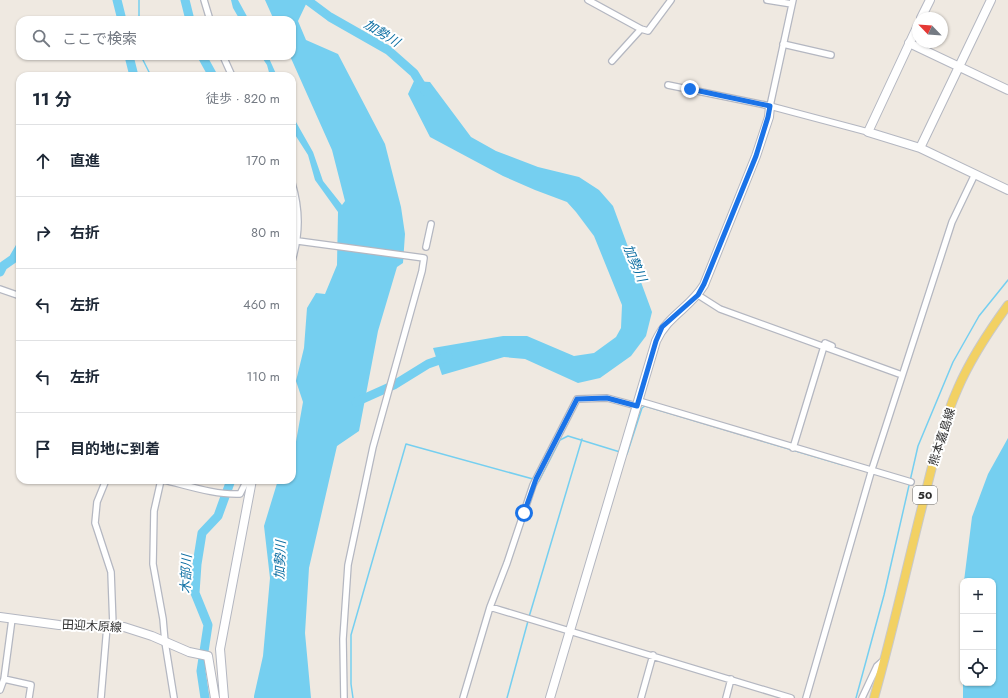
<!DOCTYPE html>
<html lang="ja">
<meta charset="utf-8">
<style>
:root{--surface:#fff;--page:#f6f6f7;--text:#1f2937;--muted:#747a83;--line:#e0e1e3}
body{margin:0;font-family:Jost,"Noto Sans JP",sans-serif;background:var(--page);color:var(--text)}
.controls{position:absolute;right:12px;bottom:12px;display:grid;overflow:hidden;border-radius:8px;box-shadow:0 1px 3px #0004}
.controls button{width:36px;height:36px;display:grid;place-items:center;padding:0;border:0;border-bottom:1px solid var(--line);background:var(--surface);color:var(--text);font:20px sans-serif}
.compass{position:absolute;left:912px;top:12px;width:36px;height:36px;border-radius:50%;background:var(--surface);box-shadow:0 1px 3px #0004;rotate:295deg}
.stop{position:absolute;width:12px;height:12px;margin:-9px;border:3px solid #1a73e8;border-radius:50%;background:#fff}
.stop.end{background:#1a73e8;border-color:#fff;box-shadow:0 1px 4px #0008}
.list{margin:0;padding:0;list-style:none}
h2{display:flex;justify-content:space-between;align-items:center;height:52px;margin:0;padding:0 16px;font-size:17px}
h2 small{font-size:13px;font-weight:400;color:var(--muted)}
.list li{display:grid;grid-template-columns:26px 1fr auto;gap:12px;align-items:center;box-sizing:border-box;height:72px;padding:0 16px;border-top:1px solid var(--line)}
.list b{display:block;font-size:15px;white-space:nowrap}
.list em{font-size:13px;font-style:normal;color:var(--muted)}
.icon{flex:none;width:22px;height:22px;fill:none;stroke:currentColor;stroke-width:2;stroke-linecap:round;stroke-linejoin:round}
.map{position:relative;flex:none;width:1008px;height:698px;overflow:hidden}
.search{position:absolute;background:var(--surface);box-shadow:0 1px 3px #0004;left:16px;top:16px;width:280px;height:44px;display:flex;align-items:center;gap:10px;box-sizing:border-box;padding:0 14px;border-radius:12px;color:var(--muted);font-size:15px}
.panel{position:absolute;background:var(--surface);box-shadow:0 1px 3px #0004;left:16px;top:72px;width:280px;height:412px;border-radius:12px}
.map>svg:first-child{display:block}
.water{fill:#75cff0}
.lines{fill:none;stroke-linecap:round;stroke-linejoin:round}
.stream{stroke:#75cff0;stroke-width:1.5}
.river{stroke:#75cff0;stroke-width:9}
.street-casing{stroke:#b4b7c1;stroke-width:8}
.secondary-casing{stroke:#b4b7c1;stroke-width:10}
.primary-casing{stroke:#c9c9c9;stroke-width:10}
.street{stroke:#fff;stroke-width:5.5}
.secondary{stroke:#fff;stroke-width:8}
.primary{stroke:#f2d163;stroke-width:8}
.route{stroke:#1a73e8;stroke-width:5}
.labels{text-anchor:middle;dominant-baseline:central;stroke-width:4;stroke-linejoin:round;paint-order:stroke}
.shield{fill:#fff;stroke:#6d6d6d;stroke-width:1}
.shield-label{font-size:11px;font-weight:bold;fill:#2e2e2e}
.street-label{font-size:12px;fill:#2e2e2e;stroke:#fff}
.water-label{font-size:13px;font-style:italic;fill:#0d6fa3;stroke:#fff}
</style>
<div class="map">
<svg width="1008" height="698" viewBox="0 0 1008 698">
<rect width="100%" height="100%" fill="#efe9e1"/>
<!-- water -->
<path class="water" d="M231,0H238L249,20H240L233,8Z
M265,0H308L298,21L306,40L338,54L385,144L401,207L405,234L403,263L397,267L378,331L359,431L337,446L309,568L305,633L311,698H254V696L263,656L270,578L264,526L278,480H292V454L294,453L303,402L296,381L304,348L307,308L316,293L325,294L337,265L338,212L315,180L308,155L292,130V115L313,152L323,181L342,205L345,201L332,150L290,56H292V20H274Z
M261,56H268L277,76H270L267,65Z
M414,81L430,82L471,137L496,151L538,167L579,177L599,190L613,206L652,312L646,336L631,356L600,378L578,383L525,359L504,357L442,375L433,348L503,336H527L574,356L594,353L616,337L621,328L622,305L594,236L576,212L567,202L535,190L503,176L430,137L408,94Z
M1008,438V698H963V683H993V581H964L972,517L988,474Z"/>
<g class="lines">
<!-- stream -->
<path class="stream" d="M139,20V0
M141,56L151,76
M626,453L627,454L642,408L645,406L843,465
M537,480L539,481L560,440L568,436L620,452
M529,617L582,439
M353,698L351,684V635L406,444L533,479
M507,698L528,621
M856,698L884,595L918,446L953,362L979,316L1008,280"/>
<!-- river -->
<path class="river" d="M117,0L122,20
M185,0L190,20
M307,0L330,17L388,50L414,73L425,91
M129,56L134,76
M202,56L213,76
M0,272L3,266L13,259L20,247
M356,402L394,385L428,364L448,357
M205,698L201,671L208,625L195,593L197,564L202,533L218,516L231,480"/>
<defs>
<path id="street" d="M204,0L210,20
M588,0L641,29L648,31L671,0
M767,0L792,4
M783,44L831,55
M223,56L232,76
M612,61L641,29
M668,85L770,106L868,132
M770,106L793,0
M292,183C300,210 300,233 292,261
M298,241L424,258L422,271L373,447L348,565L343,639L344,698
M426,247L431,224
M0,289L20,296
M698,295L720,309L902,375
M639,401L911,482
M793,448L825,343L832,346
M106,480L97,502L95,523L111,572L113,626
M161,480L154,511L153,564L163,619L165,642L174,698
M164,480C189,486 215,495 240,494L247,480
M490,607L791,698
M4,679L31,685L29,698
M0,690L4,679L12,619
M101,698L107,626
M463,698L490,607L507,563L533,485L577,399L607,398L637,406
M641,698L653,655
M726,698L731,679
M806,698L872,469L952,222L975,174
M862,698L877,666L885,659"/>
<path id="secondary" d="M921,18L930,0
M918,25L868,132L920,148L1008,190
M909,43L1008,90
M920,148L991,0
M0,617L59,625L124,627L152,636L189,652L208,656L215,698
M224,698L220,649L252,480
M550,698L656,341C668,315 690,308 704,285L756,156L769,117L770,106"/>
<path id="primary" d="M874,698C892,635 906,570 922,507C932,467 941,426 958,388C971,358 989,331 1008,305"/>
</defs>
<!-- street casing -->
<use href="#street" class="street-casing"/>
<!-- secondary casing -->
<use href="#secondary" class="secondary-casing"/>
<!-- primary casing -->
<use href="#primary" class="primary-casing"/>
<!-- street -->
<use href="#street" class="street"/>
<!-- secondary -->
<use href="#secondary" class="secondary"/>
<!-- primary -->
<use href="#primary" class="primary"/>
</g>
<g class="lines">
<!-- route -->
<path class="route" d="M524,513L536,479L577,399L607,398L637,406L656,341L662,327L698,295L704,284L756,156L768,117L770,106L690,89"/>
</g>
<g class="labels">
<!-- shield labels -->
<rect class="shield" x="913" y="486" width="24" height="18" rx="3"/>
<g class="shield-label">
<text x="925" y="495">50</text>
</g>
<!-- street labels -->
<g class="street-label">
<text transform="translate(942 437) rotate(-72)">熊本嘉島線</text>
<text transform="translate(92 626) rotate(3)">田迎木原線</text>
</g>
<!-- water labels -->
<g class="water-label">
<text transform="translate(382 33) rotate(32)">加勢川</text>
<text transform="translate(635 263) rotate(67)">加勢川</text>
<text transform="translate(280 560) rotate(-88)">加勢川</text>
<text transform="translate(186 574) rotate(-88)">木部川</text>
</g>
</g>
</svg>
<div class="controls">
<button>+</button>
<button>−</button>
<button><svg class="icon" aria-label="locate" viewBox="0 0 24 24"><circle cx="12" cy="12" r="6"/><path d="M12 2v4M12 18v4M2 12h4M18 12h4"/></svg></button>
</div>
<svg class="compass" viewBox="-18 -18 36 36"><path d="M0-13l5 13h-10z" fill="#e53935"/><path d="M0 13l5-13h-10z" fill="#747a83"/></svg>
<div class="stop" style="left:524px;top:513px"></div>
<div class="stop end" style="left:690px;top:89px"></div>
<div class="search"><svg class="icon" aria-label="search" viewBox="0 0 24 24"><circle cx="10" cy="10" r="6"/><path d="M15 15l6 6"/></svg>ここで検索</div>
<section class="panel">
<h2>11 分<small>徒歩 · 820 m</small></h2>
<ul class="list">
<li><svg class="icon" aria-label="ahead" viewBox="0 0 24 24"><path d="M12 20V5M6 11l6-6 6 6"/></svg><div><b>直進</b></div><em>170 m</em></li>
<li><svg class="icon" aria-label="right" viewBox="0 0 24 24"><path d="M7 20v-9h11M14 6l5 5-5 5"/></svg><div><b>右折</b></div><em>80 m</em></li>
<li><svg class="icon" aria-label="left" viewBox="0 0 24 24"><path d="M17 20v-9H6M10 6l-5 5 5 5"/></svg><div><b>左折</b></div><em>460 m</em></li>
<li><svg class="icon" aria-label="left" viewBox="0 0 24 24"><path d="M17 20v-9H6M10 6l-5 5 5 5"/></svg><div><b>左折</b></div><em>110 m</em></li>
<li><svg class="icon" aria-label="arrive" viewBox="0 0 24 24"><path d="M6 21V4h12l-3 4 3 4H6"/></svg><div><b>目的地に到着</b></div></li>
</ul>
</section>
</div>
